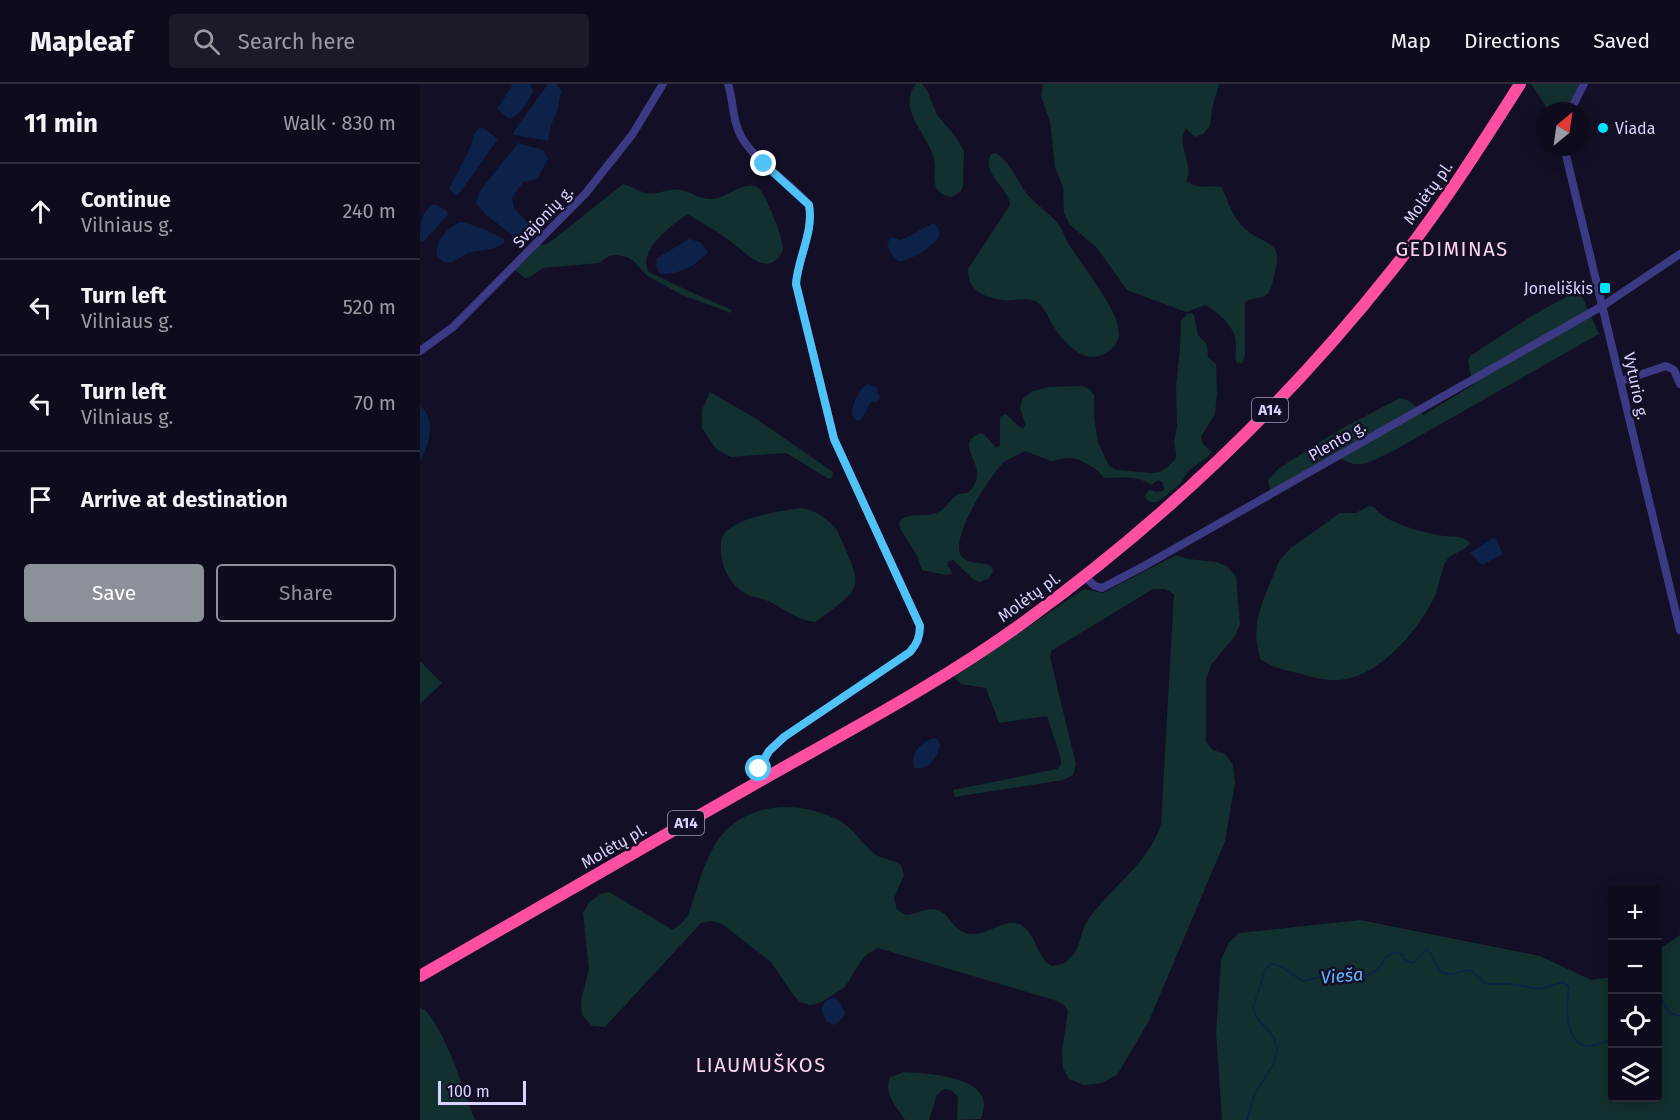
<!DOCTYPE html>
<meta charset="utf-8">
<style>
:root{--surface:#0e0b1c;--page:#1c1929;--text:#f1f3f6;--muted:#9b9ba3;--line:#2e2b3b;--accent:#8c9099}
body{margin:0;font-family:"Fira Sans",sans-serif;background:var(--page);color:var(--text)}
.controls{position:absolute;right:18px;bottom:18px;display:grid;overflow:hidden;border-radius:6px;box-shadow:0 3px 15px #0003}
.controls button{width:54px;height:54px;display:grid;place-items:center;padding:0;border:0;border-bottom:2px solid var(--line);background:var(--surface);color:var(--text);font:30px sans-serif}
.compass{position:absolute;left:1116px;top:18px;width:54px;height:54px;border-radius:50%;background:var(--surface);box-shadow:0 3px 15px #0003;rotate:29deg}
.scale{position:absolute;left:18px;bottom:15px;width:88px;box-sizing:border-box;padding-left:6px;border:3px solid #d9d4ff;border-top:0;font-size:16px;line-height:21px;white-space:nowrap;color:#d9d4ff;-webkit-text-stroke:4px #130f26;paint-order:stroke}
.stop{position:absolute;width:18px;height:18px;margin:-14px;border:4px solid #4fc3f7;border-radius:50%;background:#fff}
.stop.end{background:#4fc3f7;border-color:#fff;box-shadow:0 2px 6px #0008}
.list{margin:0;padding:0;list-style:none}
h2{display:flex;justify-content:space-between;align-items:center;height:78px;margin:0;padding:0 24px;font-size:26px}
h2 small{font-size:20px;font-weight:400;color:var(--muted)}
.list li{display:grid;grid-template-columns:39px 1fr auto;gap:18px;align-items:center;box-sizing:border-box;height:96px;padding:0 24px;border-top:2px solid var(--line)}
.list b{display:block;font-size:22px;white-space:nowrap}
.list p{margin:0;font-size:20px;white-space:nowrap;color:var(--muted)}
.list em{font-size:20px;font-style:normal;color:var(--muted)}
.actions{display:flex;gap:12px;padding:18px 24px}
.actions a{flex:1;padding:14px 0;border:2px solid var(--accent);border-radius:6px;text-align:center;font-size:21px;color:var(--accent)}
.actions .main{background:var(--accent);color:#fff}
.icon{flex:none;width:33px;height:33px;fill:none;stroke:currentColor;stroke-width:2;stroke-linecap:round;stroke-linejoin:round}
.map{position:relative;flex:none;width:1260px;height:1036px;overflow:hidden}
header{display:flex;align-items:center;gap:36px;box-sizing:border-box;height:84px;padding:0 30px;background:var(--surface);border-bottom:2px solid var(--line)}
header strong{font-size:28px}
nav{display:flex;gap:33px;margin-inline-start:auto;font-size:21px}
.search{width:420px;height:54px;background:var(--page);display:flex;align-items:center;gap:15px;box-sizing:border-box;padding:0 21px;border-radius:6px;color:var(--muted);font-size:22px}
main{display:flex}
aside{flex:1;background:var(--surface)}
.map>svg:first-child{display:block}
.green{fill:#12302f}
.water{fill:#0c2248}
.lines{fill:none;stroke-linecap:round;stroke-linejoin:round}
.stream{stroke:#0c2248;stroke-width:1.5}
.minor{stroke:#3d3a85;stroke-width:8}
.highway{stroke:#ff4fa3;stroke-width:12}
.route{stroke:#4fc3f7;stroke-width:8}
.poi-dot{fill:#00e5ff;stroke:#130f26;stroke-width:2}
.labels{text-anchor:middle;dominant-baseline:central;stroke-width:5;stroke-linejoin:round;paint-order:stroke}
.shield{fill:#130f26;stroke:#9e99be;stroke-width:1.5}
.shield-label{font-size:15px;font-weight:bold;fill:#d9d4ff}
.poi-label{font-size:16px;fill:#d9d4ff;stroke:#130f26;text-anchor:start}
.street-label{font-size:16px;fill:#d9d4ff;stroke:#130f26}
.water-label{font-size:18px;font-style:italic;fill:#62b6ff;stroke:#130f26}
.quarter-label{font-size:20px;letter-spacing:1.5px;fill:#ffd6f0;stroke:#130f26}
</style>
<header>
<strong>Mapleaf</strong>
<div class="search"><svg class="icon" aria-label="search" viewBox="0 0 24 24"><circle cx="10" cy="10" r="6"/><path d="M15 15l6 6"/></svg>Search here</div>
<nav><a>Map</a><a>Directions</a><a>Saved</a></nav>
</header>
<main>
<aside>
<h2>11 min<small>Walk · 830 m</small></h2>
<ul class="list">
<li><svg class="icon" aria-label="ahead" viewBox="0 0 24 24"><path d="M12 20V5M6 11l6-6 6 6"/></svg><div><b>Continue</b><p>Vilniaus g.</p></div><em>240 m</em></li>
<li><svg class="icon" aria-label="left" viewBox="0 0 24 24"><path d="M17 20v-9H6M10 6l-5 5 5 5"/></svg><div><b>Turn left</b><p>Vilniaus g.</p></div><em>520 m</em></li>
<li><svg class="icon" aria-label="left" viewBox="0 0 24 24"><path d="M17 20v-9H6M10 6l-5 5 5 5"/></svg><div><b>Turn left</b><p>Vilniaus g.</p></div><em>70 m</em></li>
<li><svg class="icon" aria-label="arrive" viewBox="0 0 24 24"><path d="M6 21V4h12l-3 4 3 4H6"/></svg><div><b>Arrive at destination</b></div></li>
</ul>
<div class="actions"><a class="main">Save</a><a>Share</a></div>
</aside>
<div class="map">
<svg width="1260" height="1036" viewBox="0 0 1260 1036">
<rect width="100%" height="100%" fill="#130f26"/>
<!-- green -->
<path class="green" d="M496,0H502L507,6L517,31L536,53L544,67L543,102L541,107L532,113C526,112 519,110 516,103C513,95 516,83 514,75C508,50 476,25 496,0Z
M623,0H799L792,25L790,42L783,50L775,53L766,45C755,61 775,81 766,97C781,107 787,100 802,103C808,118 812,132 824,144C843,162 866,155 854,191C853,197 852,203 849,208C842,217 832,212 825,219V271L822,280L816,278C815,270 817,261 815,253C813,242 795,225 785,221L766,228L707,206L677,164L650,141L644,129L643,103L635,83L630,37L621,12Z
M1111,0H1159L1146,27H1129Z
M576,69C590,78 597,96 606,109C616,121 630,129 639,141C644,148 646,158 652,165C664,184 698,226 699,248C700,255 695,263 689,267C684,271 678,273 672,273C658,273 641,255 634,243C628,234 624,218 611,216C603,214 593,217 584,216C563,213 548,207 548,185L590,121C589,103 561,91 571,70Z
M203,100C211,102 218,107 225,109C237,112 249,103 262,106C272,109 281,116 293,115C307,114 322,97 337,103C345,107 364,156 363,166C349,197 324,167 309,156C296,146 281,139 268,130C252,140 216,168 229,188L275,210L312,226L311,229L262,211L226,191L214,177L207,173L196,171L189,172L179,179L123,184L110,193L105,194L94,185L118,161H125L133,156Z
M1159,206L1179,250L973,367C947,378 940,389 914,370L850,407L848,396L858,385L919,346L980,314C991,316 996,322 1003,331L1053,301L1048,277L1050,272L1115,230Z
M772,229L774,231L778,251L787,260L788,273L796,280L797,309L795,330L781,353L783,360L792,368L788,373L768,387L761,399L738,418H730L724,413L729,406L737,408L743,407L744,404L742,398L738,396L731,401C718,391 700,394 684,394L677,386L658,375L647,374L631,377L605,367C599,371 590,374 584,378C571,390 527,457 542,473C551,482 563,476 572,483L573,488L568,495L559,498L553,495L533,476L528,477L527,481L531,486L532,490L526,491L502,486L497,472L480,444L479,438C487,427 504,434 516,429C532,423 529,408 548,409C576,382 528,362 561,349L565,351L576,364L580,361V333L586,330L598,342L603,344L606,341L600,324L603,314L611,308L628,303L662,302L669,305L674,311V332L678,358L689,382L697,386L732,389L740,388L748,383L756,374V368L754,358L757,343L756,302L760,264L761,237L767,230Z
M290,308L335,334L413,388L412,393L409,395L366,369L311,373L296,365L282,344V326Z
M949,422L954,423C964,439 1005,449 1023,452C1034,453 1043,451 1050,459C1044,469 1030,468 1025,479C1021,487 1020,497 1017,506C1015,513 1011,520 1007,526C992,554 953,595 919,596C906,597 891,593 878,589C863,586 852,583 840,575L836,554L837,537L842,519L859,477L871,464L920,429H936Z
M381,424C395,425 409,436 417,446C442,504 448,500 395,538C380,537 365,526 352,519C344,514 333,514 326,510C307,499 297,474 302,453C314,433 360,427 381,424Z
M756,471L768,475L797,478L808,483L816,493L820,540L815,552L791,581L786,595V658L793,666L805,670L813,681L815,699L805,757L729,937L697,991L682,999L664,1001L649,995L643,984L642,967L648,927L644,921L634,916L458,864L447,870L441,877L425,903L400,919L390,921L380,918L374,912L351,878L302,840L291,837L281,839L185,943L172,942L162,931L161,917L169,885L163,829L169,818L181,810L189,808L253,846L262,839L268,831C276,810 281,786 292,766C314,723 365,714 407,731C412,734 419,735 423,739C436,748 444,762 456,771C464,776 474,775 481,781L484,791L474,814L477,826L486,831C496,830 508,823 518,826C532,831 533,852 556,850C573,849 589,830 605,844C618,856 616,871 631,882C640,881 645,880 651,873C660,864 660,850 666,839C688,805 729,780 741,740L754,510L745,505H733L631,567L630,573L656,681L653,691L643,696L535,713L533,706L637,685L641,680V675L627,632L579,639L566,604L541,600L534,593L664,505L683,509Z
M0,577L22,599L0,620Z
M940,836L1120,872L1171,896L1192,893V1014H1238V866L1260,851V1036H802L796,949L801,876L809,858L819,849Z
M0,923C22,934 45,1011 55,1036H0Z
M484,988C503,989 553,992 562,1012C566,1020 563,1028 561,1035L537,1036L538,1013L531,1006L523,1005L517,1011L509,1036H485C477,1023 463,1009 470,993Z"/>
<!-- water -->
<path class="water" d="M93,0H110L113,7C109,17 100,31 90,35L77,25Z
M128,0H136L142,7C138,14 140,20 137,27C132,39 130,43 128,57L94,51V47Z
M59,44H63L78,55L38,111H36L29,105L51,62L54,50Z
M98,59L123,66L128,75L117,95L103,98L92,114L94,124L111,142L110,146L99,156L66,131L56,119L60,107Z
M12,121H17L27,127L28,131L3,158L0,156C0,142 0,130 12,121Z
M41,138C48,138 78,151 84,155V159L75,164L48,169L33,178H24L17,173C14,158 28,142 41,138Z
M514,139C518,143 520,146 519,152C517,160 487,179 479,177C473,175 470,167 467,162L470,153L481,156Z
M269,155L280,158L288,168C276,182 258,191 240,190L236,182L237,174Z
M447,300L457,304L460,314L456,318H451L441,336L436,337L432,331C432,320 438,307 447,300Z
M0,322C17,334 9,362 0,377Z
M1072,454L1076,455L1083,470L1062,481L1050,469Z
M513,654L517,655L520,660C518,673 509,687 494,684C490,670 500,659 513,654Z
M414,913L419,917L425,929L423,934L414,941L407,938L401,925L405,917Z"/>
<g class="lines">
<!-- stream -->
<path class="stream" d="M1238,908L1249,929L1260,932
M827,1036L834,1011L853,981L857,966L854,953L837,934L833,924L846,884L851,880C865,882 871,891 883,897L903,892L918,896L951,890L960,883L967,872L975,868L983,871L986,877L994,879L1007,865C1016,872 1014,890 1030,890C1036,890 1043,886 1050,886L1066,900H1091L1119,905L1144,898L1149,903C1146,922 1144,969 1175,961C1182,959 1187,958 1192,954"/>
<!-- minor -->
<path class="minor" d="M308,0C314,18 312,38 322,54C339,82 369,97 389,121C394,148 378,173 376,200L414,355L500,542L498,557L490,568L364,653C349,667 337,675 340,697
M1150,27L1164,0
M1144,63C1184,224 1220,385 1260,546
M0,267L33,243L165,110L212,51L243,0
M1201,297L1246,282L1254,286L1260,300
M665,493L675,502L682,504L724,482L1184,221L1260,170"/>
<!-- highway -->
<path class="highway" d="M0,892C113,827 225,762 338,698C428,647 520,599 604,538C743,437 867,319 973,185C1020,126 1060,63 1100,0"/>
</g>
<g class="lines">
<!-- route -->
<path class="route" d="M339,685L349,667L364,653L490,568C497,560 500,553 500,542L414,355L376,200C378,173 394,148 389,121L344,80"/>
</g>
<!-- markers -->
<g class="poi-dot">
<circle cx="1183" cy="44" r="6"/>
<rect x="1179" y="198" width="12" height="12" rx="3"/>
</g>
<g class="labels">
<!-- shield labels -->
<g class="shield">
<rect x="832" y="314" width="36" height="24" rx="4.5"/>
<rect x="248" y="727" width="36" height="24" rx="4.5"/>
</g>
<g class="shield-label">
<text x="850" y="326">A14</text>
<text x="266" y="739">A14</text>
</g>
<!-- poi labels -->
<g class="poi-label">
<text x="1195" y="44">Viada</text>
<text x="1173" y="204" text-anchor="end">Joneliškis</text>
</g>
<!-- street labels -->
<g class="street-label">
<text transform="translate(1008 109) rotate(-55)">Molėtų pl.</text>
<text transform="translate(123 133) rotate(-46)">Svajonių g.</text>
<text transform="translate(1216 302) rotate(78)">Vyturio g.</text>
<text transform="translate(917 357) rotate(-30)">Plento g.</text>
<text transform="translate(609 513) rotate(-36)">Molėtų pl.</text>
<text transform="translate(194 762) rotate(-30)">Molėtų pl.</text>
</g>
<!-- water labels -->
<g class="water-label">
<text transform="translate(922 892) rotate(-5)">Vieša</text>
</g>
<!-- quarter labels -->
<g class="quarter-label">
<text x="1032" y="165">GEDIMINAS</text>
<text x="341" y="981">LIAUMUŠKOS</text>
</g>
</g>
</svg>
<div class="controls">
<button>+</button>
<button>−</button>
<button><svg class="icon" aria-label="locate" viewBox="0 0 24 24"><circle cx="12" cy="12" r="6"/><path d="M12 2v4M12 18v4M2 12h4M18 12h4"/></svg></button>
<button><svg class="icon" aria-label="layers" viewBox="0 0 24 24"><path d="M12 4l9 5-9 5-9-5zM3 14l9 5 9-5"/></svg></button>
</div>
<svg class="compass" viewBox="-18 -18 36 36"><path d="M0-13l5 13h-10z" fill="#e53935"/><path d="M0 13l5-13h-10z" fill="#9b9ba3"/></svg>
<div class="scale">100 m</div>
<div class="stop" style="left:339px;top:685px"></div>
<div class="stop end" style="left:344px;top:80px"></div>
</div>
</main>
